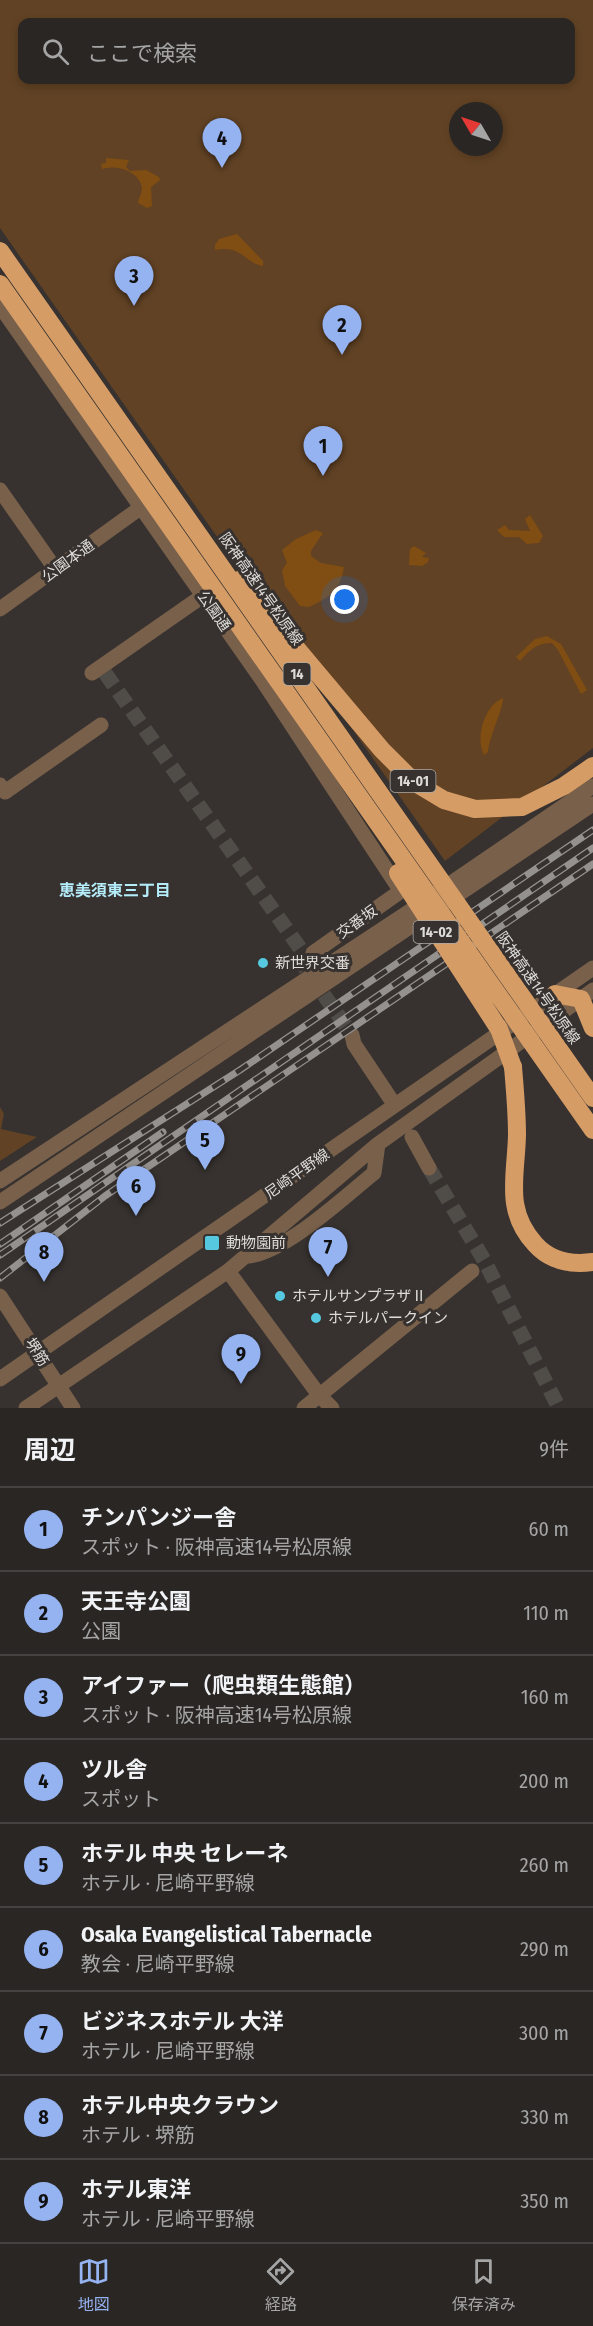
<!DOCTYPE html>
<html lang="ja">
<meta charset="utf-8">
<style>
:root{--surface:#292623;--page:#353230;--text:#f1f3f6;--muted:#a5a5a6;--line:#454341;--accent:#95b2f1}
body{margin:0;font-family:"Fira Sans Condensed","Noto Sans JP",sans-serif;background:var(--page);color:var(--text)}
.compass{position:absolute;left:449px;top:102px;width:54px;height:54px;border-radius:50%;background:var(--surface);box-shadow:0 3px 9px #0003;rotate:309deg}
.you{position:absolute;left:345px;top:600px;width:21px;height:21px;margin:-15px;border:4px solid #fff;border-radius:50%;background:#1a73e8;box-shadow:0 0 0 9px #1a73e833}
.badge{display:grid;place-items:center;width:39px;height:39px;border-radius:50%;background:var(--accent);color:#111;font-size:20px;font-weight:700}
.pin{position:absolute;translate:-50% -50px;filter:drop-shadow(0 2px 3px #0008)}
.pin::after{content:'';position:absolute;top:32px;width:21px;height:18px;background:inherit;clip-path:polygon(0 0,100% 0,50% 100%)}
.list{margin:0;padding:0;list-style:none}
h2{display:flex;justify-content:space-between;align-items:center;height:78px;margin:0;padding:0 24px;font-size:26px}
h2 small{font-size:20px;font-weight:400;color:var(--muted)}
.list li{display:grid;grid-template-columns:39px 1fr auto;gap:18px;align-items:center;box-sizing:border-box;height:84px;padding:0 24px;border-top:2px solid var(--line)}
.list b{display:block;font-size:22px;white-space:nowrap}
.list p{margin:0;font-size:20px;white-space:nowrap;color:var(--muted)}
.list em{font-size:20px;font-style:normal;color:var(--muted)}
.icon{flex:none;width:33px;height:33px;fill:none;stroke:currentColor;stroke-width:2;stroke-linecap:round;stroke-linejoin:round}
.map{position:relative;flex:none;width:593px;height:1408px;overflow:hidden}
.search{position:absolute;background:var(--surface);box-shadow:0 3px 9px #0003;left:18px;right:18px;top:18px;height:66px;display:flex;align-items:center;gap:15px;box-sizing:border-box;padding:0 21px;border-radius:12px;color:var(--muted);font-size:22px}
.sheet{height:834px;background:var(--surface)}
nav{display:flex;justify-content:space-around;align-items:center;box-sizing:border-box;height:84px;border-top:2px solid var(--line);background:var(--surface);font-size:16px;color:var(--muted)}
nav a{display:grid;justify-items:center;gap:3px}
nav .on{color:var(--accent)}
.map>svg:first-child{display:block}
.green{fill:#614224;fill-rule:evenodd}
.water{fill:#804d12}
.lines{fill:none;stroke-linecap:round;stroke-linejoin:round}
.minor-tunnel{stroke:#504c48;stroke-width:15;stroke-dasharray:15 8;stroke-linecap:butt}
.minor{stroke:#78604b;stroke-width:15}
.highway{stroke:#d59c66;stroke-width:18}
.rail-casing{stroke:#94918e;stroke-width:7}
.rail{stroke:#37322f;stroke-width:4.5;stroke-dasharray:14;stroke-linecap:butt}
.highway-bridge{stroke:#d59c66;stroke-width:18}
.poi-dot{fill:#56c9e1;stroke:#37322f;stroke-width:2}
.labels{text-anchor:middle;dominant-baseline:central;stroke-width:6;stroke-linejoin:round;paint-order:stroke}
.shield{fill:#37322f;stroke:#aca9a6;stroke-width:1.5}
.shield-label{font-size:14px;font-weight:bold;fill:#dedcd9}
.street-label{font-size:15px;fill:#dedcd9;stroke:#37322f}
.poi-label{font-size:15px;fill:#dedcd9;stroke:#37322f;text-anchor:start}
.neighbourhood-label{font-size:16px;font-weight:bold;fill:#b4ecfa;stroke:#37322f}
</style>
<div class="map">
<svg width="593" height="1408" viewBox="0 0 593 1408">
<rect width="100%" height="100%" fill="#37322f"/>
<!-- green -->
<path class="green" d="M0,0H593V748L445,861L0,228ZM22,22H570V80H22ZM458,111H494V147H458Z
M0,1107L4,1114L1,1129L37,1137L0,1161Z"/>
<!-- water -->
<path class="water" d="M106,158L129,160L126,167L130,171L146,170L159,177L160,180L151,187L152,206L147,208L138,203C139,197 142,194 142,188C140,171 116,164 102,169L101,164L106,163Z
M237,234L263,261V266C245,264 243,244 215,250V245L219,239Z
M530,515L543,536L539,543L527,544L519,537H504L497,530L505,525L509,530L530,531L525,519Z
M316,530L323,533L311,551V556L321,563L344,567C341,589 329,598 309,607L300,606L285,586L282,570L287,563L282,550L296,539Z
M414,546L426,553L422,557L429,558L428,562L422,566L409,565L410,549Z
M547,636L561,644L587,690L581,694L558,650L552,643C536,643 530,650 520,661L516,657L535,639Z
M503,698C505,704 489,737 488,752L484,755C475,738 484,706 503,698Z"/>
<g class="lines">
<!-- minor-tunnel -->
<path class="minor-tunnel" d="M105,673L302,951L303,965L352,1035
M429,1168L484,1260L559,1408"/>
<!-- minor -->
<path class="minor" d="M0,306L262,680L400,890
M0,490L56,570
M0,609L136,511
M92,673L204,595
M0,785L5,792L101,725
M313,953L401,891
M352,1035L354,1044L390,1098
M412,1137L429,1168
M0,1181L413,909L593,786
M0,1202L593,804
M249,1256C287,1251 343,1198 374,1173L378,1144
M228,1271L319,1395L332,1408
M0,1296L73,1408
M0,1379L593,968
M26,1408L228,1271L378,1144L593,990
M304,1408L472,1271"/>
<!-- highway -->
<path class="highway" d="M239,580L382,750L414,782L444,800L475,809L522,807L564,786L593,766
M555,994L581,999L593,1028
M513,1067C515,1090 517,1112 517,1135C516,1177 504,1210 535,1244C550,1261 571,1265 593,1262"/>
<defs>
<path id="rail" d="M0,1223L240,1070L593,830
M0,1244L163,1132
M0,1255L593,848
M0,1278L105,1196L593,864"/>
</defs>
<!-- rail casing -->
<use href="#rail" class="rail-casing"/>
<!-- rail -->
<use href="#rail" class="rail"/>
<!-- highway-bridge -->
<path class="highway-bridge" d="M0,251L593,1098
M0,284L593,1130
M398,873L499,1029L513,1067"/>
</g>
<!-- markers -->
<g class="poi-dot">
<circle cx="263" cy="963" r="6"/>
<rect x="204" y="1235" width="16" height="16" rx="3"/>
<circle cx="280" cy="1296" r="6"/>
<circle cx="316" cy="1318" r="6"/>
</g>
<g class="labels">
<!-- shield labels -->
<g class="shield">
<rect x="283.5" y="663" width="27" height="22" rx="4.5"/>
<rect x="390.5" y="770" width="45" height="22" rx="4.5"/>
<rect x="413.5" y="921" width="45" height="22" rx="4.5"/>
</g>
<g class="shield-label">
<text x="297" y="674">14</text>
<text x="413" y="781">14-01</text>
<text x="436" y="932">14-02</text>
</g>
<!-- street labels -->
<g class="street-label">
<text transform="translate(68 561) rotate(-36)">公園本通</text>
<text transform="translate(261 589) rotate(55)">阪神高速14号松原線</text>
<text transform="translate(214 611) rotate(55)">公園通</text>
<text transform="translate(357 922) rotate(-35)">交番坂</text>
<text transform="translate(538 988) rotate(55)">阪神高速14号松原線</text>
<text transform="translate(297 1174) rotate(-35)">尼崎平野線</text>
<text transform="translate(37 1352) rotate(57)">堺筋</text>
</g>
<!-- poi labels -->
<g class="poi-label">
<text x="275" y="963">新世界交番</text>
<text x="226" y="1243">動物園前</text>
<text x="292" y="1296">ホテルサンプラザⅡ</text>
<text x="328" y="1318">ホテルパークイン</text>
</g>
<!-- neighbourhood labels -->
<g class="neighbourhood-label">
<text x="115" y="890">恵美須東三丁目</text>
</g>
</g>
</svg>
<svg class="compass" viewBox="-18 -18 36 36"><path d="M0-13l5 13h-10z" fill="#e53935"/><path d="M0 13l5-13h-10z" fill="#a5a5a6"/></svg>
<div class="you"></div>
<div class="pin badge" style="left:323px;top:476px">1</div>
<div class="pin badge" style="left:342px;top:355px">2</div>
<div class="pin badge" style="left:134px;top:306px">3</div>
<div class="pin badge" style="left:222px;top:168px">4</div>
<div class="pin badge" style="left:205px;top:1170px">5</div>
<div class="pin badge" style="left:136px;top:1216px">6</div>
<div class="pin badge" style="left:328px;top:1277px">7</div>
<div class="pin badge" style="left:44px;top:1282px">8</div>
<div class="pin badge" style="left:241px;top:1384px">9</div>
<div class="search"><svg class="icon" aria-label="search" viewBox="0 0 24 24"><circle cx="10" cy="10" r="6"/><path d="M15 15l6 6"/></svg>ここで検索</div>
</div>
<section class="sheet">
<h2>周辺<small>9件</small></h2>
<ul class="list">
<li><span class="badge">1</span><div><b>チンパンジー舎</b><p>スポット · 阪神高速14号松原線</p></div><em>60 m</em></li>
<li><span class="badge">2</span><div><b>天王寺公園</b><p>公園</p></div><em>110 m</em></li>
<li><span class="badge">3</span><div><b>アイファー（爬虫類生態館）</b><p>スポット · 阪神高速14号松原線</p></div><em>160 m</em></li>
<li><span class="badge">4</span><div><b>ツル舎</b><p>スポット</p></div><em>200 m</em></li>
<li><span class="badge">5</span><div><b>ホテル 中央 セレーネ</b><p>ホテル · 尼崎平野線</p></div><em>260 m</em></li>
<li><span class="badge">6</span><div><b>Osaka Evangelistical Tabernacle</b><p>教会 · 尼崎平野線</p></div><em>290 m</em></li>
<li><span class="badge">7</span><div><b>ビジネスホテル 大洋</b><p>ホテル · 尼崎平野線</p></div><em>300 m</em></li>
<li><span class="badge">8</span><div><b>ホテル中央クラウン</b><p>ホテル · 堺筋</p></div><em>330 m</em></li>
<li><span class="badge">9</span><div><b>ホテル東洋</b><p>ホテル · 尼崎平野線</p></div><em>350 m</em></li>
</ul>
</section>
<nav>
<a class="on"><svg class="icon" aria-label="map" viewBox="0 0 24 24"><path d="M3 6l6-2 6 2 6-2v14l-6 2-6-2-6 2zM9 4v14M15 6v14"/></svg>地図</a>
<a><svg class="icon" aria-label="directions" viewBox="0 0 24 24"><path d="M12 3l9 9-9 9-9-9zM9 14v-3h6M13 9l2 2-2 2"/></svg>経路</a>
<a><svg class="icon" aria-label="saved" viewBox="0 0 24 24"><path d="M7 4h10v16l-5-4-5 4z"/></svg>保存済み</a>
</nav>
